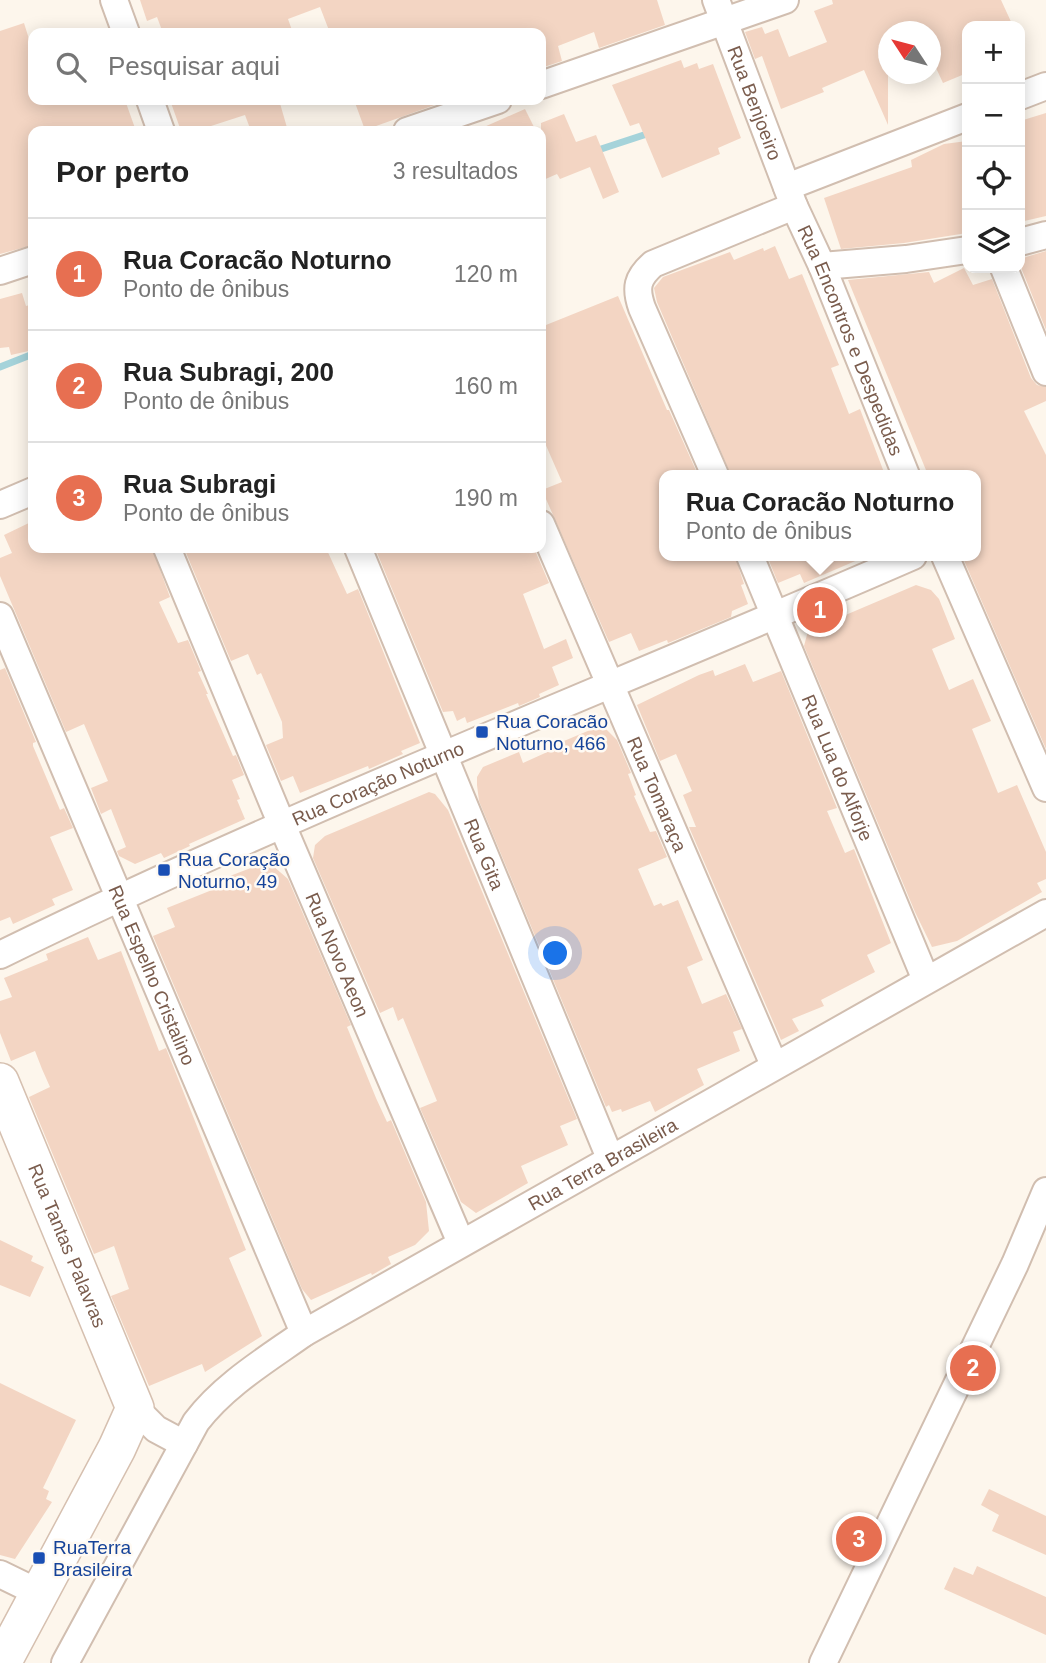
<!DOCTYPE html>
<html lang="pt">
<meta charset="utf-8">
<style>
:root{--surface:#fff;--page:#f2f2f2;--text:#222;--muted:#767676;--line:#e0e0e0;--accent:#e76f51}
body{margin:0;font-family:Helvetica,sans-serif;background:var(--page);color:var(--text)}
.controls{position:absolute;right:21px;top:21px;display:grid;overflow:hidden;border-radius:14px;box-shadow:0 4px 18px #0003}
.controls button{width:63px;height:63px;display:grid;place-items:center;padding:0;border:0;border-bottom:2px solid var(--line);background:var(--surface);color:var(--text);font:35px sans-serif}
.compass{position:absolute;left:878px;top:21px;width:63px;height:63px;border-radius:50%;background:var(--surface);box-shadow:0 4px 18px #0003;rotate:306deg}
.you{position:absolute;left:556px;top:954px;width:24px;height:24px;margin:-18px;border:5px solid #fff;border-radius:50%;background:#1a73e8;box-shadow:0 0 0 10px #1a73e833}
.badge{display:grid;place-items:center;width:46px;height:46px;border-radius:50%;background:var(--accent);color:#fff;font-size:23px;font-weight:700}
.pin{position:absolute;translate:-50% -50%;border:4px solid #fff;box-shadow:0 2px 7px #0006}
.popup{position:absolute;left:659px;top:470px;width:322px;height:91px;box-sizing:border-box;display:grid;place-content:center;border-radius:14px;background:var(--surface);filter:drop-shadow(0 2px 5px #0005);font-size:23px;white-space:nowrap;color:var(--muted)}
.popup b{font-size:26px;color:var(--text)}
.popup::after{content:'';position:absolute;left:50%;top:100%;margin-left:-14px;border:14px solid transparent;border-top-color:var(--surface)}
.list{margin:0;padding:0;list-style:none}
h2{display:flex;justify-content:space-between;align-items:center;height:91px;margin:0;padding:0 28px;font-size:30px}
h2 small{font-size:23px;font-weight:400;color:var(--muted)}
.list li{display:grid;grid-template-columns:46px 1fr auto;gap:21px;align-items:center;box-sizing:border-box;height:112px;padding:0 28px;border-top:2px solid var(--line)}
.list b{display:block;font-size:26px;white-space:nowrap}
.list p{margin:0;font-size:23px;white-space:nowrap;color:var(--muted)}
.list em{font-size:23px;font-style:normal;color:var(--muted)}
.icon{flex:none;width:38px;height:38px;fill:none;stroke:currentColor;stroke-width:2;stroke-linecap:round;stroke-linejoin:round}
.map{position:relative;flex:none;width:1046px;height:1663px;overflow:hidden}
.search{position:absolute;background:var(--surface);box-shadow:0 4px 18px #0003;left:28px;top:28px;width:518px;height:77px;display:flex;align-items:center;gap:18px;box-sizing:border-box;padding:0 24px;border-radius:14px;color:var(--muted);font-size:26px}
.panel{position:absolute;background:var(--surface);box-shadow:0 4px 18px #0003;left:28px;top:126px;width:518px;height:427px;border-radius:14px}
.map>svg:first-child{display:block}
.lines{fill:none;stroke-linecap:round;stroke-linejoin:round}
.stream{stroke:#a5d3da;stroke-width:7}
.building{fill:#f3d5c3}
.street-casing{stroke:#d1beb0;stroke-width:30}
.secondary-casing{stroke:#d6c0b0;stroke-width:40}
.street{stroke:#fff;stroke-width:26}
.secondary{stroke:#fff;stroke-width:37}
.transit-dot{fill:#1a4fb4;stroke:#fffaf3;stroke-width:2.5}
.labels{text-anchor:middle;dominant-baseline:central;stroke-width:5;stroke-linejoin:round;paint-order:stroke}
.street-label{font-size:19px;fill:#7a5c4d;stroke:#fffaf3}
.transit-label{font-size:19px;fill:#164399;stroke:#fffaf3;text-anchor:start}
</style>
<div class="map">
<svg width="1046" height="1663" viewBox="0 0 1046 1663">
<rect width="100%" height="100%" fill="#fdf6ec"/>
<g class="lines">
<!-- stream -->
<path class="stream" d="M595,151L653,132
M0,367L33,354"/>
</g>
<!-- building -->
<path class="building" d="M140,0H657L665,25L599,48L594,32L558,46L562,61L541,68V33H330L320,7L288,19L293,33H163L157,17L147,21Z
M832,0H1001L1013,26H967V73L943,83L930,55V32H888V125L864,70L822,88L824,92L781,109L762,56L755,59L745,32L762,27L765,34L778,29L789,57L827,42L814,11L833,4Z
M24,23L29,39L33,38V100H125L136,131H33V161L28,163L33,177V245L0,254V31Z
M681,60L684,68L697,63L699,69L713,64L741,138L718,148L720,154L662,178L639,123L630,126L612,85Z
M170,100H279L288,131H251L245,115L211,126L213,131H181Z
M354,100H443V102L365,130Z
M525,109L536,131H475Z
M1046,113V216L1020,222V121Z
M564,114L576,142L596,135L619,192L603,199L590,167L560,179L557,174L541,181V123Z
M967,141V203L962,204L967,233L904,243L841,249L824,198L912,167L911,160L944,144Z
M775,246L789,279L802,274L839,365L831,368L849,414L860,409L885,475H731L657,302L654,288L663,277L730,252L734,260L763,248L764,251Z
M1046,251V330L1020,265V260L1026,257Z
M964,268L973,285L992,279L1031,378L1037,385L1046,387V401L1024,411L1046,455V749L962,556H976V475H928L848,280L929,272L934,283Z
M22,293L26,306L33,304V350L11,355L9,347L0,348V299Z
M618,296L667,410H669L698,475H664V556H735L744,584L741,585L748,604L732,611L731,617L668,643L667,640L639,651L631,633L609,642L542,490L562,482L541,434V327Z
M33,521V548H152L170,597L159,602L178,643L188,640L201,671L198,672L208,694H206L233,756L236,755L244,775L232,780L240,799L237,800L245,819L189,844L190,846L164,858L161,853L135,864L119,856L117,851L126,847L111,809L101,814L91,788L108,781L84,724L66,732L0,576V558L12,553L4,535Z
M184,548H326L347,594L358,589L420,743L401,751L403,754L369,769L368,766L300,793L293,776L281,781L266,745L283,738L282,722L261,673L257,675L248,654L231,661Z
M375,548H534L549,583L523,594L544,649L566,639L573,658L552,667L559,685L539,694L540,697L519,706L518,703L467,723L465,717L457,721L453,711L443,712Z
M767,556H867L804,583L800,574L778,583Z
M916,585L931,590L939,599L955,639L932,649L949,690L973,679L991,721L972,729L998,793L1017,785L1046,852V879L1037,883L1042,892L957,941L932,947L915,912L804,646L808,631Z
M745,664L753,682L781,671L837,808L827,811L845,853L854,849L891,943L867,955L875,972L821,1000L824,1006L792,1019L799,1031L781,1040L689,827H696L683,795L692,791L676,754L660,761L637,705L699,675L713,670L715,676Z
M5,668L36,742L33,743V746L60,810L64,808L73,828L50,837L73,890L52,899L55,905L13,924L10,917L0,921V670Z
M602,725L617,740L631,773L628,774L636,795L634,796L650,832L656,831L667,857L638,869L654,906L661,903L663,906L678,900L703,960L687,967L702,1004L726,994L742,1029L733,1032L740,1051L697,1069L704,1085L655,1112L650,1101L622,1112L621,1109L612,1112L609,1105L606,1107L479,801L477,785V777L483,767L519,752L523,763L565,744L564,741Z
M429,792L435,794L448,810L577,1119L560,1126L568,1145L521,1166L528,1183L476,1213L461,1202L420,1108L437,1101L403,1018L398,1021L393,1007L380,1013L313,858L315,845L325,836Z
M261,864L272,865L288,879L351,1025L347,1027L376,1098L387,1122L391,1120L426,1202L429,1231L415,1245L388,1257L391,1264L372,1275L371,1273L311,1300L302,1289L153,936L175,927L167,908L212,890L209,884Z
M88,937L98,960L121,951L159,1051L166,1048L246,1250L229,1258L262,1336L205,1372L202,1364L149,1386L111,1296L129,1289L114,1246L94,1254L29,1097L50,1087L42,1069L35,1051L11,1061L0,1033V1001L12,997L4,978L48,960L46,954Z
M0,1240L33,1256L31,1261L44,1267L30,1297L0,1285Z
M0,1383L76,1420L43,1488L49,1491L46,1499L52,1502L15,1559L0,1555Z
M989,1489L1046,1516V1555L992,1531L999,1515L981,1505Z
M977,1566L1046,1597V1635L944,1589L954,1567L973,1575Z"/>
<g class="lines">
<defs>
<g id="street">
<path d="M114,0L126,33"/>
<path id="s1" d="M716,0L794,206L822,266L906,475"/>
<path d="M541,85L785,0"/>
<path d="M1020,96L1046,86"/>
<path d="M150,100L161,131"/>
<path d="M407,131L498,100"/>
<path d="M787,187L967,117"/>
<path d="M1020,242L1046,235"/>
<path d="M822,266L906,259L967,250"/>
<path d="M1004,268L1046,372"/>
<path d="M0,271L33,260"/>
<path d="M715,475L642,308C635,288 637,278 653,264L794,206"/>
<path d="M0,505L33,491"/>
<path id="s2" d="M541,524L774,1065"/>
<path id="s3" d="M167,548L282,825L461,1243"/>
<path id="s4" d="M358,548L610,1158"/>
<path id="s5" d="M750,556L926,980"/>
<path d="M945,556L1046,788"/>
<path id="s6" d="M0,616L304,1333"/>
<path id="s7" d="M0,955C298,809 608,689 913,556"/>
<path d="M135,1408L156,1429L184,1444"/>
<path d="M0,1574L39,1593"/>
<path id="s8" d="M65,1663L196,1422C224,1385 266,1360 304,1333L1046,913"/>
<path d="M823,1663L1015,1264L1046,1191"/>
</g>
<g id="secondary">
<path id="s9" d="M0,1082L135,1408L117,1448L2,1663"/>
</g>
</defs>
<!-- street casing -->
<use href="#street" class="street-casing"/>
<!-- secondary casing -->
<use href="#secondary" class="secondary-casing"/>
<!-- street -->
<use href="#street" class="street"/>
<!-- secondary -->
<use href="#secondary" class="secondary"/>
</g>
<!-- markers -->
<g class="transit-dot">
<rect x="475" y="725" width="14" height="14" rx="3.5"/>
<rect x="157" y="863" width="14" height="14" rx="3.5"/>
<rect x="32" y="1551" width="14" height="14" rx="3.5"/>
</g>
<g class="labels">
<!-- street labels -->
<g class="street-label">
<text stroke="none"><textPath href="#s1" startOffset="110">Rua Benjoeiro</textPath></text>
<text stroke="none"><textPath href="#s1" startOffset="366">Rua Encontros e Despedidas</textPath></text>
<text stroke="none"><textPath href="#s5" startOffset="229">Rua Lua do Alforje</textPath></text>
<text stroke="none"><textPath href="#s7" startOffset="415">Rua Coração Noturno</textPath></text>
<text stroke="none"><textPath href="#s2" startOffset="294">Rua Tomaraça</textPath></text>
<text stroke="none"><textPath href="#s4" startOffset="331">Rua Gita</textPath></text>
<text stroke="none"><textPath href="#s3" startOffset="441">Rua Novo Aeon</textPath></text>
<text stroke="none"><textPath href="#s6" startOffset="390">Rua Espelho Cristalino</textPath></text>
<text stroke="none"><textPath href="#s8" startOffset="758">Rua Terra Brasileira</textPath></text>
<text stroke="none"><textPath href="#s9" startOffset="177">Rua Tantas Palavras</textPath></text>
</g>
<!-- transit labels -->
<g class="transit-label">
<text x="496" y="721">Rua Coracão<tspan x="496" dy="22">Noturno, 466</tspan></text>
<text x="178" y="859">Rua Coração<tspan x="178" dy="22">Noturno, 49</tspan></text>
<text x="53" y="1547">RuaTerra<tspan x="53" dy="22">Brasileira</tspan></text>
</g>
</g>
</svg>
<div class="controls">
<button>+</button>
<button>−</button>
<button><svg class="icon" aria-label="locate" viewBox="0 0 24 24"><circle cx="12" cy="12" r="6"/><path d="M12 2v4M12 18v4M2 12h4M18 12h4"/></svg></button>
<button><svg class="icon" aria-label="layers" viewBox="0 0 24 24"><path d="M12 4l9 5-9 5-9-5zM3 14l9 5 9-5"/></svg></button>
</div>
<svg class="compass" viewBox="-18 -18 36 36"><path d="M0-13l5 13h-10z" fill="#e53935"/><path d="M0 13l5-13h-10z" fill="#767676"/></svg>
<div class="you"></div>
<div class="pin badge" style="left:820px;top:610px">1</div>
<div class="popup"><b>Rua Coracão Noturno</b>Ponto de ônibus</div>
<div class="pin badge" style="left:973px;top:1368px">2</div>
<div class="pin badge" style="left:859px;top:1539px">3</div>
<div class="search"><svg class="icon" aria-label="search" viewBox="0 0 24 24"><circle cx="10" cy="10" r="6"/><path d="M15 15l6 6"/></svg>Pesquisar aqui</div>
<section class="panel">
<h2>Por perto<small>3 resultados</small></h2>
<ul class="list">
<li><span class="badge">1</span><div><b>Rua Coracão Noturno</b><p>Ponto de ônibus</p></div><em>120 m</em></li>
<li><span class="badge">2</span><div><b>Rua Subragi, 200</b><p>Ponto de ônibus</p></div><em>160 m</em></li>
<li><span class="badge">3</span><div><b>Rua Subragi</b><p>Ponto de ônibus</p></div><em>190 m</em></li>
</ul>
</section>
</div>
